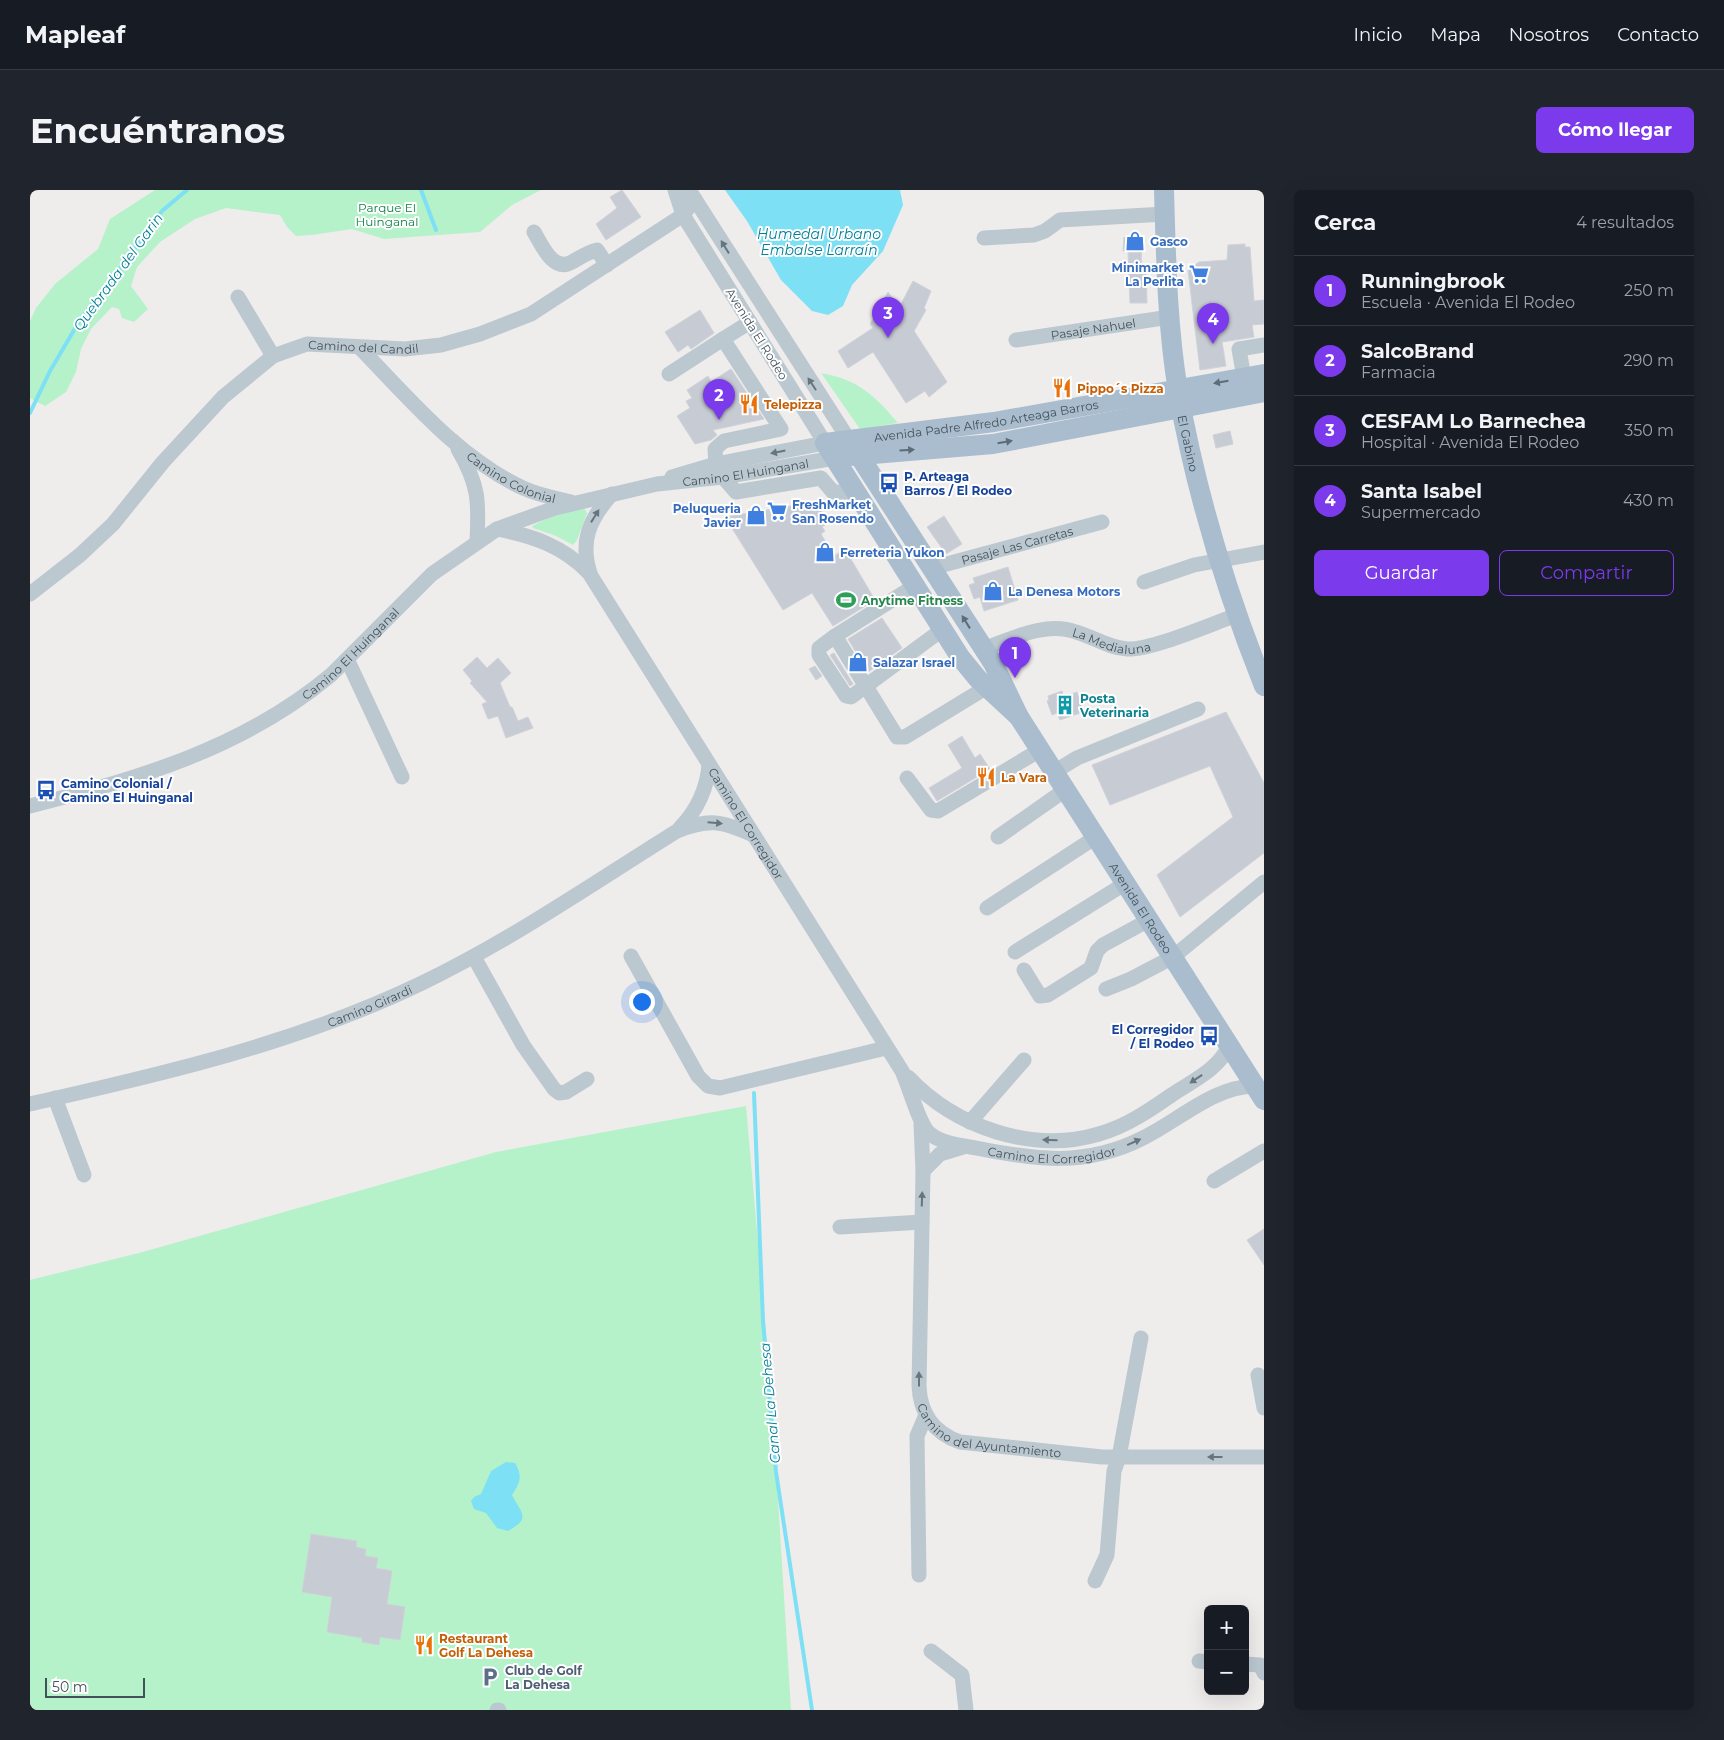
<!DOCTYPE html>
<html lang="es">
<meta charset="utf-8">
<style>
:root{--surface:#171b24;--page:#20242c;--text:#f1f3f6;--muted:#9ea1a6;--line:#363941;--accent:#7c3aed}
body{margin:0;font-family:Montserrat,sans-serif;background:var(--page);color:var(--text)}
.controls{position:absolute;right:15px;bottom:15px;display:grid;overflow:hidden;border-radius:8px;box-shadow:0 5px 20px #0002}
.controls button{width:45px;height:45px;display:grid;place-items:center;padding:0;border:0;border-bottom:1px solid var(--line);background:var(--surface);color:var(--text);font:25px sans-serif}
.scale{position:absolute;left:15px;bottom:12px;width:100px;box-sizing:border-box;padding-left:5px;border:2px solid #43515b;border-top:0;font-size:14px;line-height:18px;white-space:nowrap;color:#43515b;-webkit-text-stroke:4px #fff;paint-order:stroke}
.you{position:absolute;left:611px;top:811px;width:18px;height:18px;margin:-12px;border:4px solid #fff;border-radius:50%;background:#1a73e8;box-shadow:0 0 0 8px #1a73e833}
.badge{display:grid;place-items:center;width:32px;height:32px;border-radius:50%;background:var(--accent);color:#fff;font-size:16px;font-weight:700}
.pin{position:absolute;translate:-50% -41px;filter:drop-shadow(0 1px 2px #0008)}
.pin::after{content:'';position:absolute;top:26px;width:18px;height:15px;background:inherit;clip-path:polygon(0 0,100% 0,50% 100%)}
.list{margin:0;padding:0;list-style:none}
h2{display:flex;justify-content:space-between;align-items:center;height:65px;margin:0;padding:0 20px;font-size:21px}
h2 small{font-size:16px;font-weight:400;color:var(--muted)}
.list li{display:grid;grid-template-columns:32px 1fr auto;gap:15px;align-items:center;box-sizing:border-box;height:70px;padding:0 20px;border-top:1px solid var(--line)}
.list b{display:block;font-size:19px;white-space:nowrap}
.list p{margin:0;font-size:16px;white-space:nowrap;color:var(--muted)}
.list em{font-size:16px;font-style:normal;color:var(--muted)}
.actions{display:flex;gap:10px;padding:15px 20px}
.actions a{flex:1;padding:11px 0;border:1px solid var(--accent);border-radius:8px;text-align:center;font-size:18px;color:var(--accent)}
.actions .main{background:var(--accent);color:#fff}
.map{position:relative;flex:none;width:1234px;height:1520px;overflow:hidden;border-radius:8px}
header{display:flex;align-items:center;gap:30px;box-sizing:border-box;height:70px;padding:0 25px;background:var(--surface);border-bottom:1px solid var(--line)}
header strong{font-size:24px}
nav{display:flex;gap:28px;margin-inline-start:auto;font-size:18px}
.intro{display:flex;align-items:center;justify-content:space-between;box-sizing:border-box;height:120px;padding:0 30px}
h1{margin:0;font-size:35px}
.button{padding:12px 22px;border-radius:8px;background:var(--accent);color:#fff;font-size:18px;font-weight:700}
main{display:flex;gap:30px;padding:0 30px}
aside{flex:1;background:var(--surface);border-radius:8px;box-shadow:0 5px 20px #0002}
.map>svg:first-child{display:block}
.green{fill:#b5f2ca}
.water{fill:#7de0f4}
.lines{fill:none;stroke-linecap:round;stroke-linejoin:round}
.stream{stroke:#7de0f4;stroke-width:4}
.building{fill:#c7cbd3;stroke:#cfd2d9}
.minor{stroke:#bbc8d0;stroke-width:15}
.major{stroke:#a9bdce;stroke-width:20}
.oneway{fill:#67757e}
.oneway2{fill:#5c6c78}
.labels{text-anchor:middle;dominant-baseline:central;stroke-width:4;stroke-linejoin:round;paint-order:stroke}
.park-label{font-size:12px;fill:#0e8244;stroke:#fff}
.shop-label{font-size:12px;font-weight:bold;fill:#366cbe;stroke:#fff;text-anchor:start}
.street-label{font-size:12px;fill:#43515b;stroke:#fff}
.food-label{font-size:12px;font-weight:bold;fill:#c56008;stroke:#fff;text-anchor:start}
.transit-label{font-size:12px;font-weight:bold;fill:#164399;stroke:#fff;text-anchor:start}
.leisure-label{font-size:12px;font-weight:bold;fill:#27864d;stroke:#fff;text-anchor:start}
.culture-label{font-size:12px;font-weight:bold;fill:#0d838f;stroke:#fff;text-anchor:start}
.service-label{font-size:12px;font-weight:bold;fill:#4e5e75;stroke:#fff;text-anchor:start}
.water-label{font-size:14px;font-style:italic;fill:#038099;stroke:#fff}
</style>
<header>
<strong>Mapleaf</strong>
<nav><a>Inicio</a><a>Mapa</a><a>Nosotros</a><a>Contacto</a></nav>
</header>
<div class="intro"><h1>Encuéntranos</h1><a class="button">Cómo llegar</a></div>
<main>
<div class="map">
<svg width="1234" height="1520" viewBox="0 0 1234 1520">
<rect width="100%" height="100%" fill="#efecec"/>
<!-- green -->
<path class="green" d="M125,0H511L482,15L450,42L354,49L322,39L282,45L266,46L257,37L250,25L196,18L165,29L130,52L107,77L101,96L118,119L104,132L92,128L89,119L82,117L61,139L51,159L46,182L36,202L15,216L0,208V131L6,118L25,94L68,59L80,29Z
M791,183C829,190 844,205 868,233L830,239Z
M554,318L557,323L547,350L543,355L526,346L503,338L502,336L527,324Z
M716,916L742,1212L761,1520H0V1090L109,1063L466,962Z"/>
<!-- water -->
<path class="water" d="M695,0H870L873,15L853,61L822,95L813,116L798,125L782,121L751,90L717,31Z
M476,1272L485,1273C493,1286 490,1293 482,1305C491,1323 502,1328 478,1341L467,1338L456,1323L444,1319L441,1311L444,1307L451,1304L461,1281Z"/>
<g class="lines">
<!-- stream -->
<path class="stream" d="M391,0L406,40
M0,223L20,181L50,130L93,75L132,21L157,0
M724,903L733,1131L746,1282L782,1520"/>
</g>
<!-- building -->
<path class="building" d="M592,0L611,27L576,50L566,34L587,18L580,7Z
M1094,47L1112,48L1111,74H1116L1117,113H1100L1098,61H1093Z
M1215,54V57H1220L1224,111L1234,110V134L1222,135L1224,147L1192,152L1196,176L1170,180L1158,80L1169,72L1197,70L1198,55Z
M883,91L901,101L894,118L896,120L884,141L917,192L899,207L895,201L876,213L843,162L818,178L808,161L843,138L840,134L858,102L869,118Z
M670,120L684,143L661,159L658,155L648,162L635,142Z
M701,179L734,229L683,240L687,245L681,250L665,254L647,226L660,218L656,211L662,208L657,200L678,186L681,192Z
M1200,241L1203,254L1186,258L1183,245Z
M785,312L799,332L792,337L795,341L791,344L804,366L815,359L845,410L803,436L782,403L753,420L695,327Z
M914,326L932,354L916,364L897,337Z
M978,377L988,410L954,421L950,407L944,409L939,395L945,393L943,388Z
M852,428L872,458L838,482L818,449Z
M804,463L823,494L820,496L800,465Z
M447,467L457,478L468,468L481,483L470,493L480,517H482L488,531L498,527L503,538L476,548L468,526L458,529L452,514L457,512L440,493L442,491L433,480Z
M785,476L792,486L786,490L779,479Z
M1032,501L1034,507L1047,502L1052,518L1049,519L1050,523L1030,530L1027,523L1022,525L1017,511L1019,510L1018,506Z
M1196,522L1234,593V663L1150,727L1127,685L1203,627L1180,576L1080,615L1062,575Z
M932,546L945,568L950,564L960,579L907,611L899,598L932,578L918,555Z
M1234,1039V1075L1217,1050Z
M281,1344L327,1351L326,1357L336,1359L335,1366L348,1368L346,1378L362,1381L357,1414L375,1417L370,1450L350,1447L349,1455L332,1452V1448L297,1442L302,1407L272,1402Z"/>
<g class="lines">
<!-- minor -->
<g class="minor">
<path d="M659,0L819,250"/>
<path d="M504,42C512,55 523,83 542,72C551,67 558,62 567,60L577,75"/>
<path d="M954,48L1004,45L1015,41L1030,30L1135,24"/>
<path d="M208,107L243,166"/>
<path id="s1" d="M986,150L1140,127"/>
<path id="s2" d="M330,158C379,208 428,268 493,298C508,305 525,308 541,312"/>
<path d="M639,184L693,149"/>
<path d="M1214,188L1209,159L1234,155"/>
<path d="M428,259C449,295 449,311 447,352"/>
<path d="M686,274L685,259L694,251L751,239L693,149L720,132"/>
<path d="M642,287L686,274L795,253L653,25L645,0"/>
<path d="M693,287L706,302L791,288L803,302H827"/>
<path id="s3" d="M582,304C559,329 549,353 561,386L872,881C879,896 889,934 899,943C912,954 931,955 946,958C1006,970 1056,977 1113,948C1150,930 1182,897 1225,896"/>
<path d="M467,339C503,346 533,356 559,383"/>
<path id="s4" d="M902,378L1072,332"/>
<path d="M1114,392L1164,375L1234,362"/>
<path d="M886,395L805,446L867,547H875L957,497"/>
<path id="s5" d="M0,404L50,365L83,334L133,272L193,207L243,166L277,154L375,159L411,155L450,144L501,124L653,25L665,9"/>
<path d="M805,446L789,458V465L816,506L821,507L913,439"/>
<path id="s6" d="M953,459C982,449 1015,431 1046,442C1063,447 1079,458 1097,459C1122,460 1181,434 1207,425"/>
<path d="M317,469L372,587"/>
<path d="M1024,582L1047,568L1168,519"/>
<path d="M877,588L901,620L908,621L1010,560"/>
<path id="s7" d="M0,616C110,588 212,559 301,485L402,384L467,339L525,318L627,294L693,287L805,268"/>
<path d="M650,638C667,620 677,599 679,575"/>
<path d="M968,647L1035,600"/>
<path d="M957,718L1066,647"/>
<path d="M985,762L1096,693"/>
<path d="M601,766L668,886L678,896L690,898L856,858"/>
<path d="M444,767L493,855L524,899L529,903L536,902L557,889"/>
<path d="M994,780L1010,806L1018,805L1061,778L1067,761L1073,755L1119,730"/>
<path d="M1076,799L1101,789L1143,767L1234,692"/>
<path d="M878,887C925,937 1002,964 1069,944C1097,936 1120,920 1143,904C1166,889 1187,880 1200,855"/>
<path d="M25,908L54,985"/>
<path id="s8" d="M0,914C133,884 267,853 390,794C480,751 562,694 647,641C679,628 692,631 723,645"/>
<path d="M940,932L994,870"/>
<path id="s9" d="M891,934L893,981L889,1196C890,1223 904,1243 930,1252L1072,1267H1234"/>
<path d="M893,981L910,964L933,957"/>
<path d="M1184,991L1234,961"/>
<path d="M810,1037L892,1032"/>
<path d="M1228,1185L1234,1218"/>
<path d="M889,1385L887,1246L896,1225"/>
<path d="M1065,1391L1077,1365L1084,1281L1089,1267L1111,1148"/>
<path d="M901,1461L932,1485L936,1520"/>
<path d="M1169,1471L1178,1472"/>
<path d="M1215,1474L1230,1475L1234,1483"/>
<path d="M467,1520H469"/>
</g>
<!-- major -->
<g class="major">
<path id="s10" d="M1134,0C1136,67 1137,135 1148,201C1166,302 1196,401 1234,496"/>
<path id="s11" d="M819,250L963,473L989,527L1234,910"/>
<path d="M819,266L963,254L1234,202"/>
<path id="s12" d="M989,527L948,489L930,467L795,253L964,232L1234,184"/>
</g>
</g>
<!-- one-way arrows -->
<defs><path id="oneway-solid" d="M-6-.8H1V-3.2L6.5 0L1 3.2V.8H-6Z" transform="scale(1.25)"/></defs>
<g class="oneway">
<use href="#oneway-solid" transform="translate(695 57) rotate(-122)"/>
<use href="#oneway-solid" transform="translate(782 194) rotate(-123)"/>
<use href="#oneway-solid" transform="translate(748 262) rotate(169)"/>
<use href="#oneway-solid" transform="translate(565 326) rotate(-58)"/>
<use href="#oneway-solid" transform="translate(685 633) rotate(5)"/>
<use href="#oneway-solid" transform="translate(1166 889) rotate(146)"/>
<use href="#oneway-solid" transform="translate(1020 950) rotate(-178)"/>
<use href="#oneway-solid" transform="translate(1104 952) rotate(-24)"/>
<use href="#oneway-solid" transform="translate(892 1009) rotate(-88)"/>
<use href="#oneway-solid" transform="translate(889 1189) rotate(-90)"/>
<use href="#oneway-solid" transform="translate(1185 1267) rotate(-180)"/>
</g>
<g class="oneway2">
<use href="#oneway-solid" transform="translate(1191 192) rotate(170)"/>
<use href="#oneway-solid" transform="translate(975 252) rotate(-10)"/>
<use href="#oneway-solid" transform="translate(877 260) rotate(-3)"/>
<use href="#oneway-solid" transform="translate(936 432) rotate(-122)"/>
</g>
<!-- icons -->
<defs>
<symbol id="shop-bare" viewBox="-9 -9 18 18"><path d="M-5-2.5h2.3a2.7 3.5 0 0 1 5.4 0H5L5.5 6h-11ZM-1.5-2.5h3a1.5 2.3 0 0 0-3 0Z" fill="#3f7fe0" stroke="#fff" stroke-width="2.5" paint-order="stroke"/></symbol>
<symbol id="supermarket-bare" viewBox="-9 -9 18 18"><path d="M-6-5.5h2.5l.6 2H6L4.5 2H-2.5L-4.4-4H-6ZM-1.5 3.2a1.3 1.3 0 1 0 .1 0ZM3 3.2a1.3 1.3 0 1 0 .1 0Z" fill="#3f7fe0" stroke="#fff" stroke-width="2.5" paint-order="stroke"/></symbol>
<symbol id="restaurant-bare" viewBox="-9 -9 18 18"><path d="M-5-6h1v4h1v-4h1v4h1v-4h1v5L-1.5 .5V6h-2V.5L-5-1ZM5-6V6H3V1.5H1.5Q1.5-4 5-6Z" fill="#e8710a" stroke="#fff" stroke-width="2.5" paint-order="stroke"/></symbol>
<symbol id="bus-bare" viewBox="-9 -9 18 18"><path d="M-5-6H5V4H4V6H2V4H-2V6H-4V4H-5ZM-3.5-4V0h7V-4ZM-3.5 1.2v1.5H-2V1.2ZM2 1.2v1.5H3.5V1.2Z" fill="#1a4fb4" stroke="#fff" stroke-width="2.5" paint-order="stroke"/></symbol>
<symbol id="stadium-bare" viewBox="-9 -9 18 18"><path d="M0-5a6.5 5 0 1 0 0 10a6.5 5 0 1 0 0-10ZM-3.5-1.8h7v3.6h-7Z" fill="#2e9e5b" stroke="#fff" stroke-width="2.5" paint-order="stroke"/></symbol>
<symbol id="building-bare" viewBox="-9 -9 18 18"><path d="M-4-6H4V6H1V3H-1V6H-4ZM-2.5-4.3h1.7v1.8h-1.7ZM.8-4.3h1.7v1.8H.8ZM-2.5-1h1.7V.8h-1.7ZM.8-1h1.7V.8H.8Z" fill="#0f9aa8" stroke="#fff" stroke-width="2.5" paint-order="stroke"/></symbol>
<symbol id="parking-bare" viewBox="-9 -9 18 18"><path d="M-3.5-5.5H1a3.5 3.5 0 0 1 0 7H-1V5.5H-3.5ZM-1-3.4V-.6H.8a1.4 1.4 0 0 0 0-2.8Z" fill="#5c6f8a" stroke="#fff" stroke-width="2.5" paint-order="stroke"/></symbol>
</defs>
<g fill-rule="evenodd">
<use href="#shop-bare" x="1091" y="37" width="28" height="28"/>
<use href="#supermarket-bare" x="1155" y="70" width="28" height="28"/>
<use href="#restaurant-bare" x="1018" y="184" width="28" height="28"/>
<use href="#restaurant-bare" x="705" y="200" width="28" height="28"/>
<use href="#bus-bare" x="845" y="279" width="28" height="28"/>
<use href="#supermarket-bare" x="733" y="307" width="28" height="28"/>
<use href="#shop-bare" x="712" y="311" width="28" height="28"/>
<use href="#shop-bare" x="781" y="348" width="28" height="28"/>
<use href="#shop-bare" x="949" y="387" width="28" height="28"/>
<use href="#stadium-bare" x="802" y="396" width="28" height="28"/>
<use href="#shop-bare" x="814" y="458" width="28" height="28"/>
<use href="#building-bare" x="1021" y="501" width="28" height="28"/>
<use href="#restaurant-bare" x="942" y="573" width="28" height="28"/>
<use href="#bus-bare" x="2" y="586" width="28" height="28"/>
<use href="#bus-bare" x="1165" y="832" width="28" height="28"/>
<use href="#restaurant-bare" x="380" y="1441" width="28" height="28"/>
<use href="#parking-bare" x="446" y="1473" width="28" height="28"/>
</g>
<g class="labels">
<!-- park labels -->
<g class="park-label">
<text x="357" y="17">Parque El<tspan x="357" dy="14">Huinganal</tspan></text>
</g>
<!-- shop labels -->
<g class="shop-label">
<text x="1120" y="51">Gasco</text>
<text x="1154" y="77" text-anchor="end">Minimarket<tspan x="1154" dy="14">La Perlita</tspan></text>
<text x="762" y="314">FreshMarket<tspan x="762" dy="14">San Rosendo</tspan></text>
<text x="711" y="318" text-anchor="end">Peluqueria<tspan x="711" dy="14">Javier</tspan></text>
<text x="810" y="362">Ferreteria Yukon</text>
<text x="978" y="401">La Denesa Motors</text>
<text x="843" y="472">Salazar Israel</text>
</g>
<!-- street labels -->
<g class="street-label">
<text stroke="none"><textPath href="#s1" startOffset="78">Pasaje Nahuel</textPath></text>
<text transform="translate(727 144) rotate(58)">Avenida El Rodeo</text>
<text stroke="none"><textPath href="#s5" startOffset="434">Camino del Candil</textPath></text>
<text stroke="none"><textPath href="#s12" startOffset="500">Avenida Padre Alfredo Arteaga Barros</textPath></text>
<text stroke="none"><textPath href="#s10" startOffset="255">El Gabino</textPath></text>
<text stroke="none"><textPath href="#s7" startOffset="809">Camino El Huinganal</textPath></text>
<text stroke="none"><textPath href="#s2" startOffset="201">Camino Colonial</textPath></text>
<text stroke="none"><textPath href="#s4" startOffset="88">Pasaje Las Carretas</textPath></text>
<text stroke="none"><textPath href="#s6" startOffset="134">La Medialuna</textPath></text>
<text stroke="none"><textPath href="#s7" startOffset="360">Camino El Huinganal</textPath></text>
<text stroke="none"><textPath href="#s3" startOffset="382">Camino El Corregidor</textPath></text>
<text stroke="none"><textPath href="#s11" startOffset="552">Avenida El Rodeo</textPath></text>
<text stroke="none"><textPath href="#s8" startOffset="354">Camino Girardi</textPath></text>
<text stroke="none"><textPath href="#s3" startOffset="869">Camino El Corregidor</textPath></text>
<text stroke="none"><textPath href="#s9" startOffset="359">Camino del Ayuntamiento</textPath></text>
</g>
<!-- food labels -->
<g class="food-label">
<text x="1047" y="198">Pippo´s Pizza</text>
<text x="734" y="214">Telepizza</text>
<text x="971" y="587">La Vara</text>
<text x="409" y="1448">Restaurant<tspan x="409" dy="14">Golf La Dehesa</tspan></text>
</g>
<!-- transit labels -->
<g class="transit-label">
<text x="874" y="286">P. Arteaga<tspan x="874" dy="14">Barros / El Rodeo</tspan></text>
<text x="31" y="593">Camino Colonial /<tspan x="31" dy="14">Camino El Huinganal</tspan></text>
<text x="1164" y="839" text-anchor="end">El Corregidor<tspan x="1164" dy="14">/ El Rodeo</tspan></text>
</g>
<!-- leisure labels -->
<g class="leisure-label">
<text x="831" y="410">Anytime Fitness</text>
</g>
<!-- culture labels -->
<g class="culture-label">
<text x="1050" y="508">Posta<tspan x="1050" dy="14">Veterinaria</tspan></text>
</g>
<!-- service labels -->
<g class="service-label">
<text x="475" y="1480">Club de Golf<tspan x="475" dy="14">La Dehesa</tspan></text>
</g>
<!-- water labels -->
<g class="water-label">
<text x="789" y="44">Humedal Urbano<tspan x="789" dy="16">Embalse Larraín</tspan></text>
<text transform="translate(88 82) rotate(-54)">Quebrada del Garin</text>
<text transform="translate(740 1213) rotate(-95)">Canal La Dehesa</text>
</g>
</g>
</svg>
<div class="controls">
<button>+</button>
<button>−</button>
</div>
<div class="scale">50 m</div>
<div class="you"></div>
<div class="pin badge" style="left:985px;top:488px">1</div>
<div class="pin badge" style="left:689px;top:230px">2</div>
<div class="pin badge" style="left:858px;top:148px">3</div>
<div class="pin badge" style="left:1183px;top:154px">4</div>
</div>
<aside>
<h2>Cerca<small>4 resultados</small></h2>
<ul class="list">
<li><span class="badge">1</span><div><b>Runningbrook</b><p>Escuela · Avenida El Rodeo</p></div><em>250 m</em></li>
<li><span class="badge">2</span><div><b>SalcoBrand</b><p>Farmacia</p></div><em>290 m</em></li>
<li><span class="badge">3</span><div><b>CESFAM Lo Barnechea</b><p>Hospital · Avenida El Rodeo</p></div><em>350 m</em></li>
<li><span class="badge">4</span><div><b>Santa Isabel</b><p>Supermercado</p></div><em>430 m</em></li>
</ul>
<div class="actions"><a class="main">Guardar</a><a>Compartir</a></div>
</aside>
</main>
